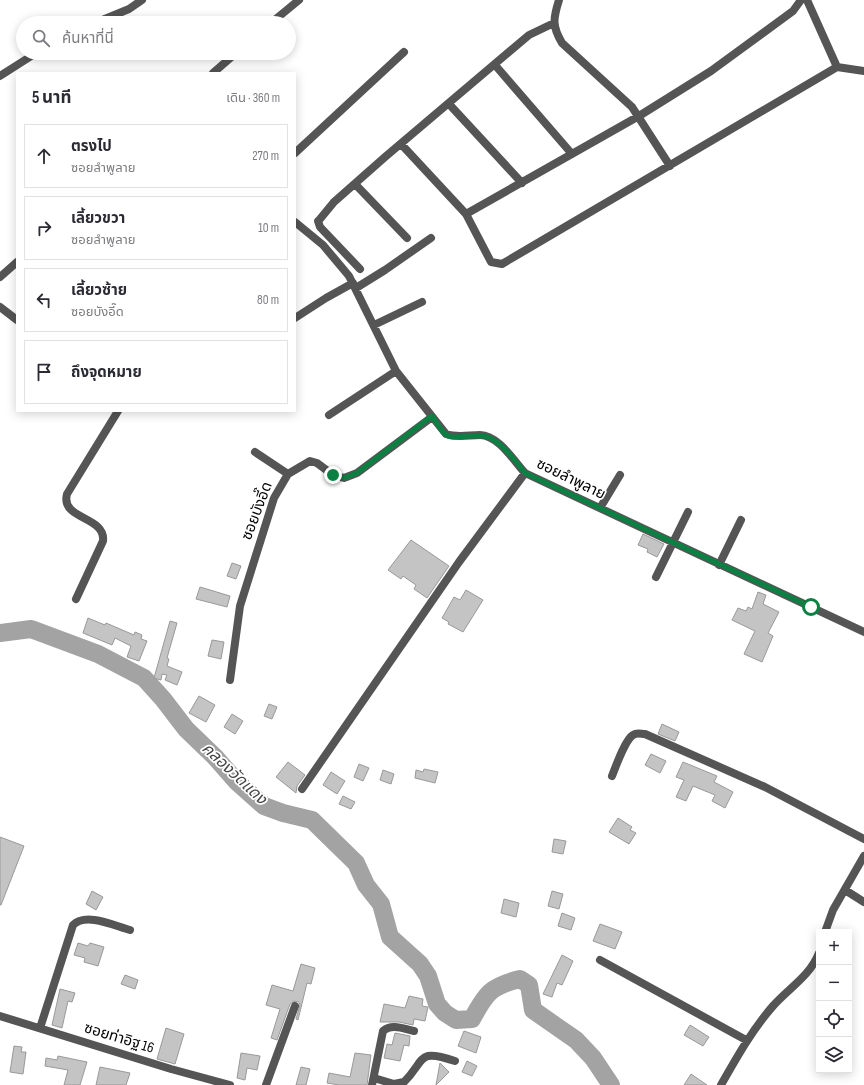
<!DOCTYPE html>
<html lang="th">
<meta charset="utf-8">
<style>
:root{--surface:#fff;--page:#f7f7f7;--text:#2b2b33;--muted:#7c7c81;--line:#e1e1e2}
body{margin:0;font-family:"Sofia Sans Condensed","Noto Sans Thai",sans-serif;background:var(--page);color:var(--text)}
.controls{position:absolute;right:12px;bottom:12px;display:grid;overflow:hidden;border-radius:0px;box-shadow:0 2px 10px #0003}
.controls button{width:36px;height:36px;display:grid;place-items:center;padding:0;border:0;border-bottom:1px solid var(--line);background:var(--surface);color:var(--text);font:20px sans-serif}
.stop{position:absolute;width:12px;height:12px;margin:-9px;border:3px solid #0b8043;border-radius:50%;background:#fff}
.stop.end{background:#0b8043;border-color:#fff;box-shadow:0 1px 4px #0008}
.list{margin:0;padding:0;list-style:none}
h2{display:flex;justify-content:space-between;align-items:center;height:52px;margin:0;padding:0 16px;font-size:17px}
h2 small{font-size:13px;font-weight:400;color:var(--muted)}
.list li{display:grid;grid-template-columns:26px 1fr auto;gap:12px;align-items:center;box-sizing:border-box;height:64px;margin:0 8px 8px;padding:0 8px;border:1px solid var(--line);border-radius:0px}
.list b{display:block;font-size:15px;white-space:nowrap}
.list p{margin:0;font-size:13px;white-space:nowrap;color:var(--muted)}
.list em{font-size:13px;font-style:normal;color:var(--muted)}
.icon{flex:none;width:22px;height:22px;fill:none;stroke:currentColor;stroke-width:2;stroke-linecap:round;stroke-linejoin:round}
.map{position:relative;flex:none;width:864px;height:1085px;overflow:hidden}
.search{position:absolute;background:var(--surface);box-shadow:0 2px 10px #0003;left:16px;top:16px;width:280px;height:44px;display:flex;align-items:center;gap:10px;box-sizing:border-box;padding:0 14px;border-radius:22px;color:var(--muted);font-size:15px}
.panel{position:absolute;background:var(--surface);box-shadow:0 2px 10px #0003;left:16px;top:72px;width:280px;height:340px;border-radius:0px}
.map>svg:first-child{display:block}
.lines{fill:none;stroke-linecap:round;stroke-linejoin:round}
.river{stroke:#a3a3a3;stroke-width:18}
.building{fill:#c4c4c4;stroke:#999}
.street{stroke:#555;stroke-width:8}
.route{stroke:#0b8043;stroke-width:5}
.labels{text-anchor:middle;dominant-baseline:central;stroke-width:3.5;stroke-linejoin:round;paint-order:stroke}
.street-label{font-size:15px;fill:#000;stroke:#fff}
.water-label{font-size:16px;font-style:italic;fill:#444;stroke:#fff}
</style>
<div class="map">
<svg width="864" height="1085" viewBox="0 0 864 1085">
<rect width="100%" height="100%" fill="#fff"/>
<g class="lines">
<!-- river -->
<path class="river" d="M0,633L31,629L98,654L144,678L163,699L186,729L215,757L237,782L264,806L283,813L312,820L356,863L366,885L381,904L390,937L420,964L428,976L437,1004L445,1013L456,1020L472,1019C486,993 491,986 520,979L529,985L533,1010L576,1040L593,1058L611,1085"/>
</g>
<!-- building -->
<path class="building" d="M643,534L664,544L657,557L647,552L648,549L638,545Z
M411,540L449,566L427,598L414,589L416,585L403,576L401,579L388,570Z
M232,563L241,566L236,579L227,576Z
M200,587L230,596L227,607L196,599Z
M466,590L483,600L463,632L448,624L449,622L442,618L454,597L460,600Z
M758,592L766,595L763,604L779,612L768,633L773,636L762,662L744,654L755,631L732,620L738,608L746,611L748,607L752,609Z
M88,618L105,625L106,623L134,635L135,632L142,635L141,639L147,641L139,661L127,657L131,646L115,638L112,645L83,633Z
M170,621L177,623L167,658L169,659L167,666L182,672L177,685L165,680L167,675L162,674L161,680L154,678Z
M212,640L224,642L221,659L208,656Z
M199,696L215,705L206,722L189,713Z
M269,704L277,707L272,719L264,716Z
M232,714L243,721L235,734L224,727Z
M662,724L679,732L675,741L658,734Z
M651,754L666,761L660,773L645,765Z
M288,762L305,775L297,786L296,793L276,777Z
M683,762L717,776L714,782L733,792L725,808L712,801L715,795L693,786L686,801L676,797L684,780L676,777Z
M359,764L369,768L363,781L354,777Z
M424,769L438,772L435,783L415,778L416,770L423,772Z
M383,770L394,774L391,784L380,780Z
M331,772L345,781L337,794L323,785Z
M343,796L355,802L351,809L339,804Z
M618,818L632,827L630,830L636,833L629,844L609,832Z
M0,837L24,846L1,905H0Z
M554,839L566,841L563,854L552,852Z
M92,891L103,897L96,910L86,904Z
M552,891L563,894L559,909L548,906Z
M504,899L519,903L516,917L501,913Z
M562,913L575,918L571,930L558,926Z
M600,924L622,932L615,949L593,941Z
M78,943L88,946L90,943L104,947L98,966L84,962L85,958L74,955Z
M562,955L573,961L562,985L557,983L552,997L543,994Z
M301,964L315,968L311,984L307,983L298,1020L296,1019L300,1005L299,1002L294,1001L290,1004L277,1040L271,1038L280,1009L266,1005L272,985L293,991Z
M125,975L138,980L135,989L121,984Z
M60,989L75,993L72,1002L68,1001L62,1028L52,1025Z
M409,996L423,999L422,1006L428,1007L425,1021L414,1019L413,1025L399,1022H380L384,1004L405,1008Z
M690,1025L709,1037L703,1046L684,1035Z
M166,1028L184,1034L175,1064L157,1059Z
M464,1031L481,1037L476,1053L458,1046Z
M395,1033L410,1036L409,1046L404,1045L400,1061L384,1058L387,1044L392,1045Z
M14,1046L22,1047L21,1052H26L23,1074L10,1072Z
M241,1053L260,1056L257,1070L247,1068L245,1080L237,1078Z
M355,1053L371,1055L367,1085H339L327,1083L329,1073L350,1077Z
M58,1056L87,1062L80,1085H64L68,1070L45,1066L46,1058L57,1060Z
M467,1061L477,1066L472,1076L462,1072Z
M440,1063L449,1072L436,1085Z
M100,1067L130,1073L126,1085H96Z
M301,1067L310,1069L306,1085H296Z
M691,1074L707,1085H684Z"/>
<g class="lines">
<!-- street -->
<path class="street" d="M559,0C553,19 552,26 562,43L632,107L670,166
M95,23L129,9L142,0
M271,23L299,0
M495,65L572,154
M837,67L864,71
M213,73L236,53
M0,76L36,53
M449,104L522,183
M401,144L466,214L491,262L502,264L837,67L807,0
M295,153L404,52
M355,184L407,238
M466,214L639,116L711,71L793,11L801,0
M295,222L323,245L349,276L396,371L446,434C457,438 469,435 480,435C498,435 514,461 525,473L864,632
M360,269L320,227L318,221L320,219L334,202L385,157L529,35L554,23
M0,277L17,262
M356,288L385,270L431,238
M0,307L17,320
M295,318L326,298L353,283
M374,325L422,302
M329,415L396,371
M255,452L288,474
M600,508L620,475
M719,565L741,520
M656,577L688,512
M76,599L103,541C106,516 60,520 67,494L118,411
M230,680L240,606L274,498L288,474L310,461L317,463L333,475L344,478L357,473L432,417
M612,776C616,766 625,740 633,735C637,732 641,734 645,734L765,787L864,839
M302,789L459,562L525,473
M845,890L864,902
M825,932L833,910L864,856
M600,960L746,1040
M0,1016L171,1069L230,1085
M40,1028L73,925C86,912 115,926 130,930
M374,1078L394,1084L404,1082C426,1060 416,1048 455,1061
M266,1085L295,1006
M372,1085L383,1031C392,1023 404,1029 414,1031
M721,1085C737,1057 752,1030 773,1006C789,988 810,976 819,953"/>
</g>
<g class="lines">
<!-- route -->
<path class="route" d="M333,475L344,478L357,473L432,416C436,422 440,429 445,434C455,442 478,431 490,438C504,445 515,461 525,473L811,607"/>
</g>
<g class="labels">
<!-- street labels -->
<g class="street-label">
<text transform="translate(571 479) rotate(26)">ซอยลำพูลาย</text>
<text transform="translate(257 511) rotate(-69)">ซอยบังอี๊ด</text>
<text transform="translate(119 1038) rotate(17)">ซอยท่าอิฐ 16</text>
</g>
<!-- water labels -->
<g class="water-label">
<text transform="translate(234 774) rotate(43)">คลองวัดแดง</text>
</g>
</g>
</svg>
<div class="controls">
<button>+</button>
<button>−</button>
<button><svg class="icon" aria-label="locate" viewBox="0 0 24 24"><circle cx="12" cy="12" r="6"/><path d="M12 2v4M12 18v4M2 12h4M18 12h4"/></svg></button>
<button><svg class="icon" aria-label="layers" viewBox="0 0 24 24"><path d="M12 4l9 5-9 5-9-5zM3 14l9 5 9-5"/></svg></button>
</div>
<div class="stop" style="left:811px;top:607px"></div>
<div class="stop end" style="left:333px;top:475px"></div>
<div class="search"><svg class="icon" aria-label="search" viewBox="0 0 24 24"><circle cx="10" cy="10" r="6"/><path d="M15 15l6 6"/></svg>ค้นหาที่นี่</div>
<section class="panel">
<h2>5 นาที<small>เดิน · 360 m</small></h2>
<ul class="list">
<li><svg class="icon" aria-label="ahead" viewBox="0 0 24 24"><path d="M12 20V5M6 11l6-6 6 6"/></svg><div><b>ตรงไป</b><p>ซอยลำพูลาย</p></div><em>270 m</em></li>
<li><svg class="icon" aria-label="right" viewBox="0 0 24 24"><path d="M7 20v-9h11M14 6l5 5-5 5"/></svg><div><b>เลี้ยวขวา</b><p>ซอยลำพูลาย</p></div><em>10 m</em></li>
<li><svg class="icon" aria-label="left" viewBox="0 0 24 24"><path d="M17 20v-9H6M10 6l-5 5 5 5"/></svg><div><b>เลี้ยวซ้าย</b><p>ซอยบังอี๊ด</p></div><em>80 m</em></li>
<li><svg class="icon" aria-label="arrive" viewBox="0 0 24 24"><path d="M6 21V4h12l-3 4 3 4H6"/></svg><div><b>ถึงจุดหมาย</b></div></li>
</ul>
</section>
</div>
